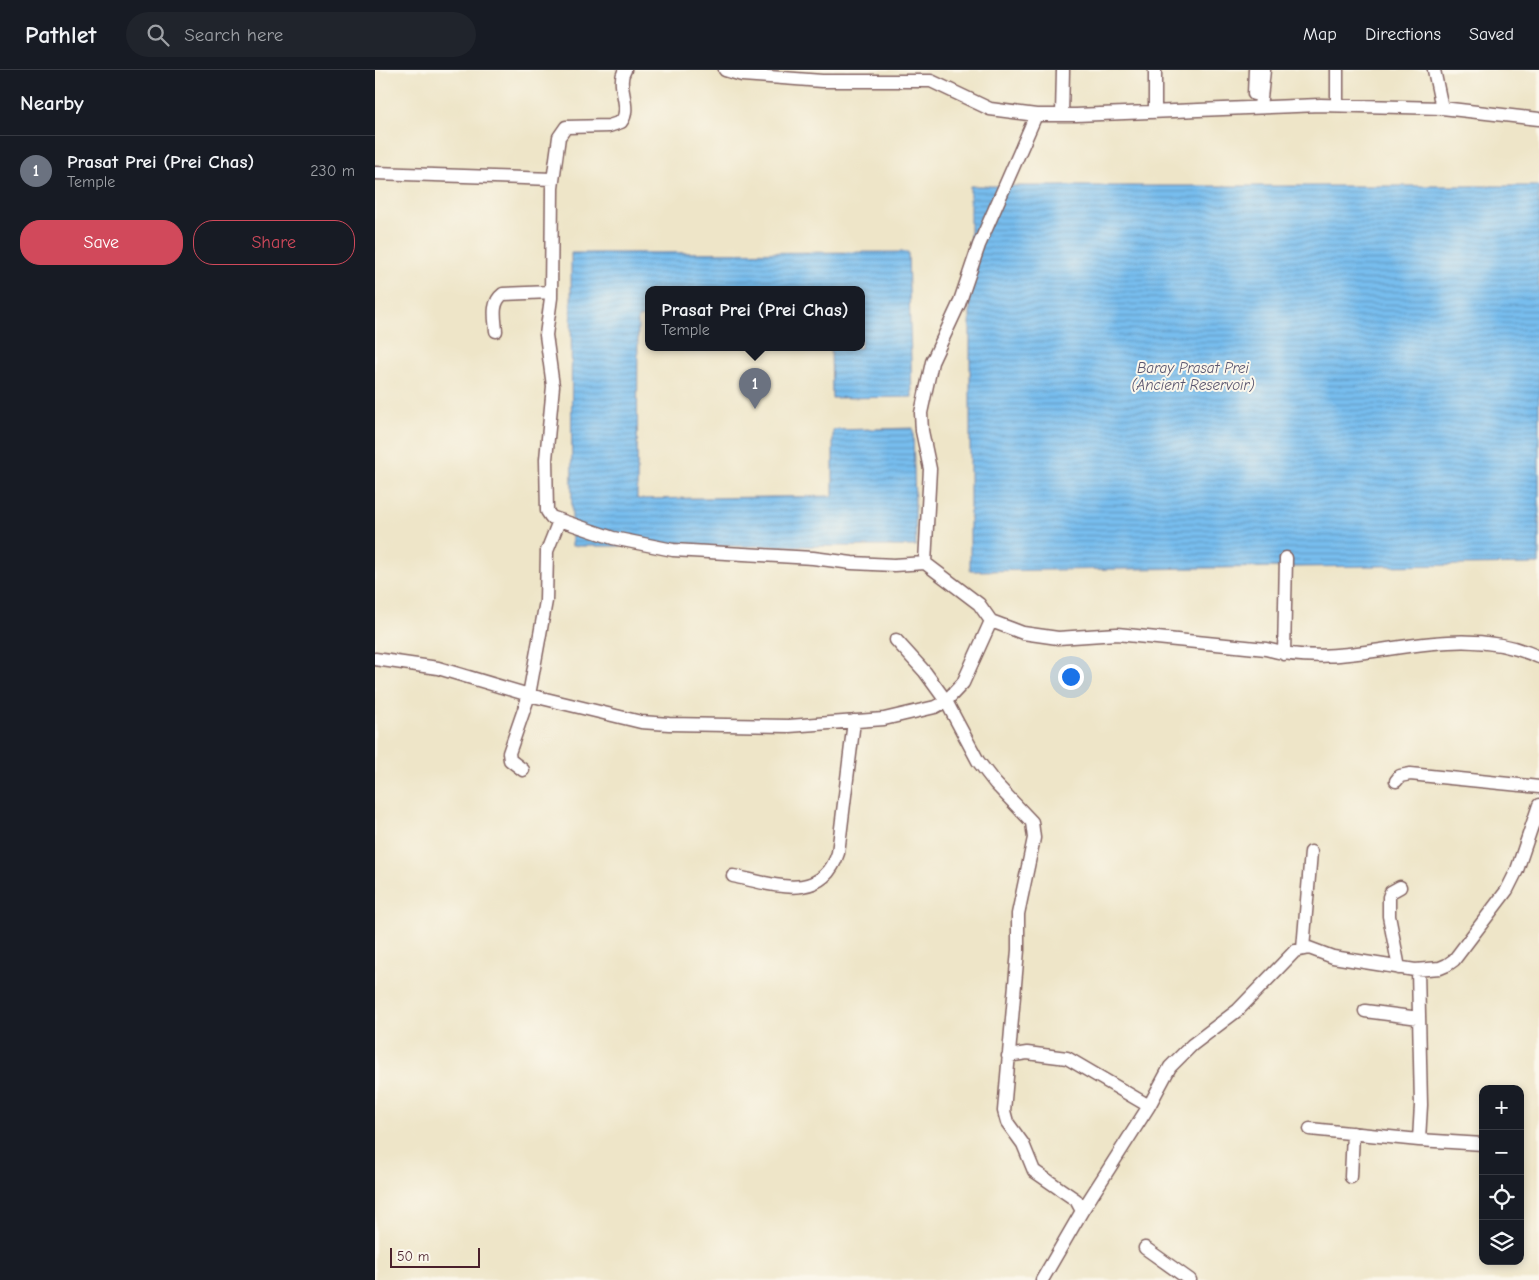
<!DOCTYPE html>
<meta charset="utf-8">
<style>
:root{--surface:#171b24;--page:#20242c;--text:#f1f3f6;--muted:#9ea1a6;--line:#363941;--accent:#d1495b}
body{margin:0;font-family:"Comic Neue",sans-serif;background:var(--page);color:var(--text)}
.controls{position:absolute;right:15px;bottom:15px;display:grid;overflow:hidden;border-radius:10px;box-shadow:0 2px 8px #0003}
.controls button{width:45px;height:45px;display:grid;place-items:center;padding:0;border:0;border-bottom:1px solid var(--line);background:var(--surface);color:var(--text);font:25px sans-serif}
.scale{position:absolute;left:15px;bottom:12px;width:90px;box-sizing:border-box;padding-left:5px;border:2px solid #4a1f2b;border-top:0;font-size:14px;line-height:18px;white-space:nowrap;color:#4a1f2b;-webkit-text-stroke:4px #fbf7ec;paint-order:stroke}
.you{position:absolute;left:695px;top:606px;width:18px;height:18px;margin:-12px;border:4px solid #fff;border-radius:50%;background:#1a73e8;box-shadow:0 0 0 8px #1a73e833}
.badge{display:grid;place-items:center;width:32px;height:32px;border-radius:50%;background:var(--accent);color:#fff;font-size:16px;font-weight:700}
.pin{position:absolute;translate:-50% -41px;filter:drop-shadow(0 1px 2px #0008)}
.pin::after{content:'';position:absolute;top:26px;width:18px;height:15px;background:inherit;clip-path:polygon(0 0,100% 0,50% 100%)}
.popup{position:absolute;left:270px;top:216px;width:220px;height:65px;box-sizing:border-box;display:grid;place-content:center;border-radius:10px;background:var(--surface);filter:drop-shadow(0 1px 4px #0005);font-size:16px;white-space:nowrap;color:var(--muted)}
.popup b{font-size:19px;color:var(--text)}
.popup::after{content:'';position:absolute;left:50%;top:100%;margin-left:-10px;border:10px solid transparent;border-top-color:var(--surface)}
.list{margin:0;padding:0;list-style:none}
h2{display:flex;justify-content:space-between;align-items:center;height:65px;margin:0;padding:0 20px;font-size:21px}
h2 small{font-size:16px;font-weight:400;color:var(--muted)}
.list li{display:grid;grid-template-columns:32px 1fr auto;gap:15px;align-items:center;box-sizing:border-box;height:70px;padding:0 20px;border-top:1px solid var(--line)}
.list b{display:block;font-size:19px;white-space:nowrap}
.list p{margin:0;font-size:16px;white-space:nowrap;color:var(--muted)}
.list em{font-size:16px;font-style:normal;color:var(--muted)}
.actions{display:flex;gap:10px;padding:15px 20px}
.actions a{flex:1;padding:11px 0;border:1px solid var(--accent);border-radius:20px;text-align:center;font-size:18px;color:var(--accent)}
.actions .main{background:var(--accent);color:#fff}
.icon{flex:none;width:28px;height:28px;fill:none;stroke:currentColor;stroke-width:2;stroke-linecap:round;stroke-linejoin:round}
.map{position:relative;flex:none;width:1164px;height:1210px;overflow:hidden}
header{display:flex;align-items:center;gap:30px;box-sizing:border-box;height:70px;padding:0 25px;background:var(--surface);border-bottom:1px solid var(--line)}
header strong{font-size:24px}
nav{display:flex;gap:28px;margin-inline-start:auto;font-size:18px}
.search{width:350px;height:45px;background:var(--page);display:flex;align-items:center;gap:12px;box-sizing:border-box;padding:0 18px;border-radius:28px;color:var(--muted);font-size:19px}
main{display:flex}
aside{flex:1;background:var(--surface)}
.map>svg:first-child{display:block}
.water{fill:url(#water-rules);stroke:#606e8c}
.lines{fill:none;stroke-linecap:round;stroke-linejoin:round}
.minor-casing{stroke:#836462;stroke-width:15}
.minor{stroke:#fff;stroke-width:12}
.labels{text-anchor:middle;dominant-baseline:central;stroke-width:4;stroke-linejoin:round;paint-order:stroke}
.water-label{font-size:15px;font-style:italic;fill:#5a566f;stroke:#fbf7ec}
</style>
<header>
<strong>Pathlet</strong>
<div class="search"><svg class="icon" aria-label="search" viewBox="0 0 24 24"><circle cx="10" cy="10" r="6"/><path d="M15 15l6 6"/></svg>Search here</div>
<nav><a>Map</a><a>Directions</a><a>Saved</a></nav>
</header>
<main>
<aside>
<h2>Nearby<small></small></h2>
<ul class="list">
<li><span class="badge" style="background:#6b7280">1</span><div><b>Prasat Prei (Prei Chas)</b><p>Temple</p></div><em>230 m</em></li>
</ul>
<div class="actions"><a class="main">Save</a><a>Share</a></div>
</aside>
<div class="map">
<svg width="1164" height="1210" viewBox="0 0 1164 1210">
<defs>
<pattern id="water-rules" width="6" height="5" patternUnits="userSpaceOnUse" patternTransform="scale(1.25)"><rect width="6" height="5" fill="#77bdee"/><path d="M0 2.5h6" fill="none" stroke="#6499c1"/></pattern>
</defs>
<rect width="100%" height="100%" fill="#fbf7ec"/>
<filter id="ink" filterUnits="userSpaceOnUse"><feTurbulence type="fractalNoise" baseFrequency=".02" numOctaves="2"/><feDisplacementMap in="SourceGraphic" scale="10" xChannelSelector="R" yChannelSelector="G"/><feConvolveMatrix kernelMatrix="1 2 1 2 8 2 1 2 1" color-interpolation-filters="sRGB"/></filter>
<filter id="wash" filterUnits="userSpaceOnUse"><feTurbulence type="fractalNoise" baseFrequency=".0096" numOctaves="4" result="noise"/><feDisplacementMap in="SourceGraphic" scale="20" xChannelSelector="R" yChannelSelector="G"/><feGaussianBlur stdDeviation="1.12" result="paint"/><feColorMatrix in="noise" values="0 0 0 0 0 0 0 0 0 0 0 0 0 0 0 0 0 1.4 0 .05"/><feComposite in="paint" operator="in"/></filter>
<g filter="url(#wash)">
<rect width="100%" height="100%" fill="#eee5c8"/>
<!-- water -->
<path class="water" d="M595,116H1164V494L595,501Z
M533,182L537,327L457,328L456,278H486V220H274V247L263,248L262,429L458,426V360L538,358L541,476H197L196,183Z"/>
</g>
<g filter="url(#ink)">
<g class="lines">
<defs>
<path id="minor" d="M250,0C240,15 258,38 246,52L234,56L191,57L184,67L177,118L176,228L171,265L178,316L171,389L172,441L176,447L238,468L298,480L438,488L477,493L519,495L550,493L604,534L616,551
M350,0L367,5L447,11H556L615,39L661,45
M1059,0L1067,38
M879,24L880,0
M962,35V0
M885,37L889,0
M780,41V0
M687,45L688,0
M0,103L178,109
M121,261C120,248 116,233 128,224L176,222
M550,493L555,399L547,361L546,343L557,292L584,234L604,175L661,45H701L945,35L1067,38L1164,49
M521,570L550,602L571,631L603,691L620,713L657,752L659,768L643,844V880L629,1041L632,1052L648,1074L659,1101L701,1130L707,1141
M909,584L911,488
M0,589L63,598L154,625L266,652L294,654L414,656L509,649L560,637L571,631L588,613L616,551L648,563L683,568L742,564L891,579C982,605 1069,545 1164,587
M148,700L135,690L134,683L154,625L171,531L172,481L184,451
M1021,711L1025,706L1035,704L1164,717
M358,806C397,814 447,834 463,783L479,651
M928,879L936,782
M1024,898L1014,846V827L1016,822L1025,817
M990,941L1044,948
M633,986L652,983L692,988L774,1036
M935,1059L1044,1070L1046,1035L1043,900
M1044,1070L1108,1074
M976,1107L978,1063
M770,1178L815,1210
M667,1210L707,1141L774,1036L795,997L817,975L863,940L920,881L934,878L958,887L1040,900L1065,898L1072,895L1079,890L1132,820L1142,800L1164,735"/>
</defs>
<!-- minor casing -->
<use href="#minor" class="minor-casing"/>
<!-- minor -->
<use href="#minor" class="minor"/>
</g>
</g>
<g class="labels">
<!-- water labels -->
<g class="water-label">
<text x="818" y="298">Baray Prasat Prei<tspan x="818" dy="17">(Ancient Reservoir)</tspan></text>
</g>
</g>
</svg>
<div class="controls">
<button>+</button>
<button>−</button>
<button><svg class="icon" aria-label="locate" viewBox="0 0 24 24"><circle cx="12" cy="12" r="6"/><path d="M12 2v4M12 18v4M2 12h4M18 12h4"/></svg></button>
<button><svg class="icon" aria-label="layers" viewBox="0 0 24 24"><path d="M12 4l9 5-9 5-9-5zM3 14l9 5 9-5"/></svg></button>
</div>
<div class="scale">50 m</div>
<div class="you"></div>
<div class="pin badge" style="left:380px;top:339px;background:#6b7280">1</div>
<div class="popup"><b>Prasat Prei (Prei Chas)</b>Temple</div>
</div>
</main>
